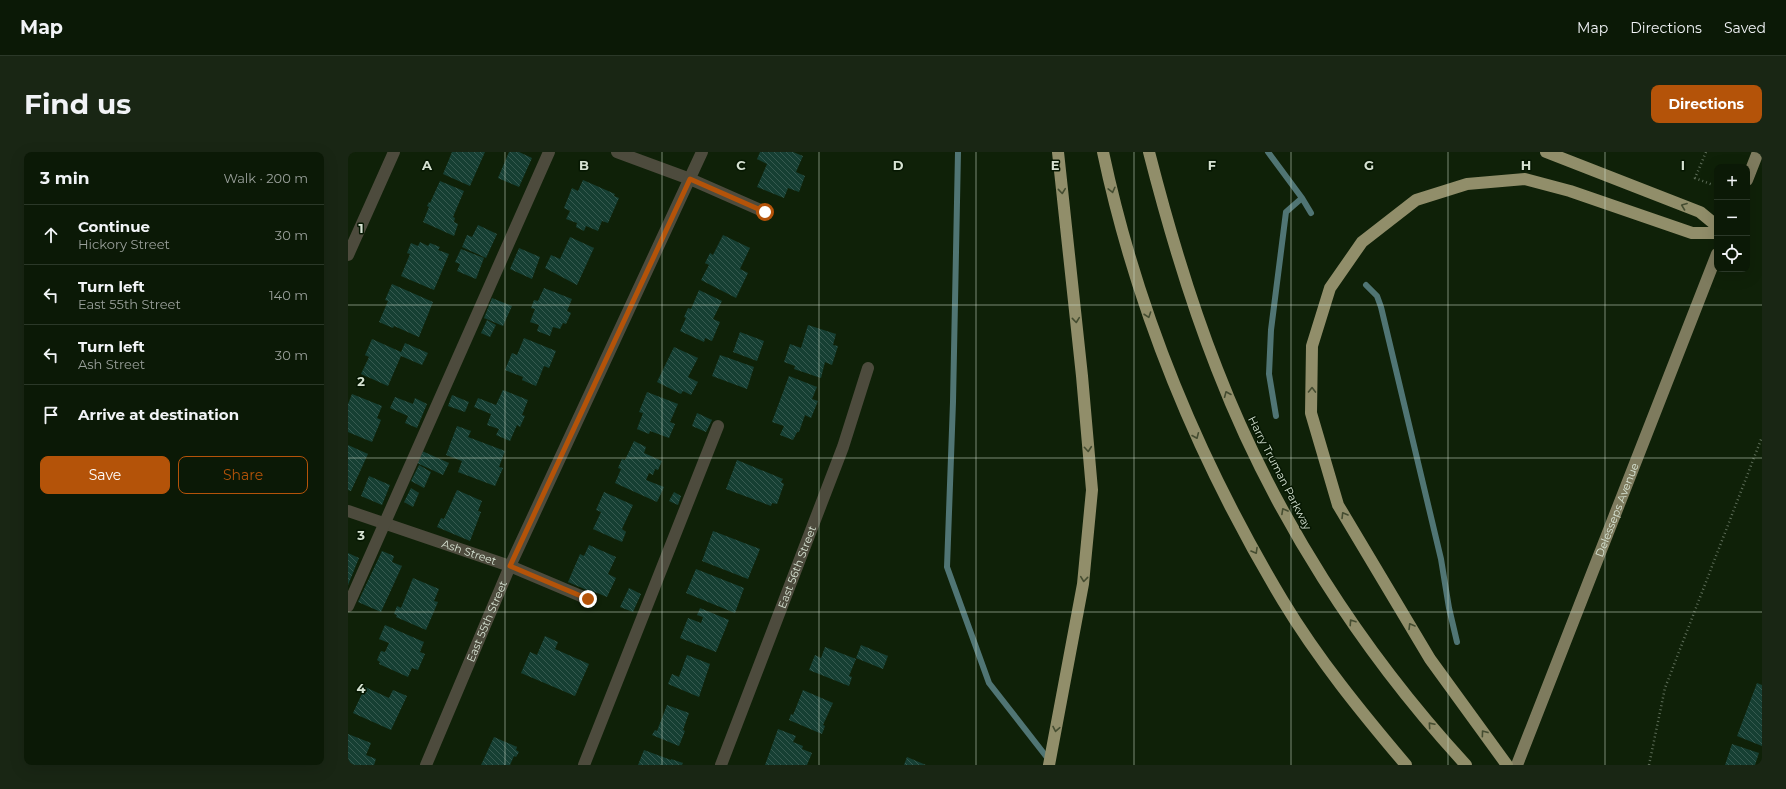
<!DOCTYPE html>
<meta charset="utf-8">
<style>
:root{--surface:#0b1906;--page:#192614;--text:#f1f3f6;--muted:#9aa09b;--line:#2b3828;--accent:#b45309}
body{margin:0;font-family:Montserrat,sans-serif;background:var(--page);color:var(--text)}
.controls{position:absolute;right:12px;top:12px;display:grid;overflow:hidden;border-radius:8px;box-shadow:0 4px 16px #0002}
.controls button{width:36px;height:36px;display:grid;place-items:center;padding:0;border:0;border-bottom:1px solid var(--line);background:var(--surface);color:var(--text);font:20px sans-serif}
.stop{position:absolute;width:12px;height:12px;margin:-9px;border:3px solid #b45309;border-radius:50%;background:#fff}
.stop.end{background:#b45309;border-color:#fff;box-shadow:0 1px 4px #0008}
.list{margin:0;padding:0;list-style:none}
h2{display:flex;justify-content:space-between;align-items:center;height:52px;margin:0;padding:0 16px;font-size:17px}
h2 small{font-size:13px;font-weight:400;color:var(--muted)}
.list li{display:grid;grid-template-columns:26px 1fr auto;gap:12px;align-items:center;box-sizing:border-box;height:60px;padding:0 16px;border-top:1px solid var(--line)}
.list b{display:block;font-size:15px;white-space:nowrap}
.list p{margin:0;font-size:13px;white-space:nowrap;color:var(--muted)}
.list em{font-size:13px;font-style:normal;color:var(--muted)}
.actions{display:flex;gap:8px;padding:12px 16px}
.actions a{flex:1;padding:9px 0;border:1px solid var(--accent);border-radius:8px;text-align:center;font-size:14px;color:var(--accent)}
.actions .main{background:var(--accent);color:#fff}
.icon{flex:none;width:22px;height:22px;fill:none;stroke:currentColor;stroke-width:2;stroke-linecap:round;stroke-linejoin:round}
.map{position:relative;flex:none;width:1414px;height:613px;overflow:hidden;border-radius:8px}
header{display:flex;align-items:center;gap:24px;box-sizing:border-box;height:56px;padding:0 20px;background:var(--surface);border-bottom:1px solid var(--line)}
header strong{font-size:19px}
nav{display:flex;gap:22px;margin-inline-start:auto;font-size:14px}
.intro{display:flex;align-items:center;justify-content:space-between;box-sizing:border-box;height:96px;padding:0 24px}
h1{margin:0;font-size:28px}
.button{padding:10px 18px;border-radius:8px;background:var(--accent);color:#fff;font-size:14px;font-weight:700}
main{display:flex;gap:24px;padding:0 24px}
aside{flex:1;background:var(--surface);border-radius:8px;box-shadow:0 4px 16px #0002}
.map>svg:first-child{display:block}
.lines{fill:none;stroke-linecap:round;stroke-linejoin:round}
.stream{stroke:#507574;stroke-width:6}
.building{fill:url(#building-back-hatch)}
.path{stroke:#5e6e59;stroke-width:2.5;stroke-dasharray:1 3;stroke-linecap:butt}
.minor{stroke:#4d4b3d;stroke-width:12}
.major{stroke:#7e7b5e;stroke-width:12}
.highway{stroke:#918e6a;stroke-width:12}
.oneway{stroke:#454d31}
.route{stroke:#b45309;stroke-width:5}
.grid{fill:none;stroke:#d6e2d2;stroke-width:1;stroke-opacity:0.55}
.labels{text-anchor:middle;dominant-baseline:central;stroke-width:3;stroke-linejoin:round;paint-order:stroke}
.street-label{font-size:11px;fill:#d6e2d2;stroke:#061702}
.grid-label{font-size:13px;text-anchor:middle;font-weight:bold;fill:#d6e2d2;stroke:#061702;stroke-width:3;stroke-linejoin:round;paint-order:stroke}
</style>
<header>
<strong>Map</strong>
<nav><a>Map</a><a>Directions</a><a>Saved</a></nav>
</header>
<div class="intro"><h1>Find us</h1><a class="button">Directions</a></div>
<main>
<aside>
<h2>3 min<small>Walk · 200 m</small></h2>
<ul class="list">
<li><svg class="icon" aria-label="ahead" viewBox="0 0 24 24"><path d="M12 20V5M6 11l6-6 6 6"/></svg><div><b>Continue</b><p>Hickory Street</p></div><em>30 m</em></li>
<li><svg class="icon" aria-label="left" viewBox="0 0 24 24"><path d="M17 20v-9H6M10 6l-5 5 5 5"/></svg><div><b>Turn left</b><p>East 55th Street</p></div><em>140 m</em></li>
<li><svg class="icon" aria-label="left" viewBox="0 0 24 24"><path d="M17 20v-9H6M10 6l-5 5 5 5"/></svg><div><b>Turn left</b><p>Ash Street</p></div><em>30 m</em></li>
<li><svg class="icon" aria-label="arrive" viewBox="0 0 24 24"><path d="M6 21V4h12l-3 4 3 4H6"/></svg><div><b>Arrive at destination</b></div></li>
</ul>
<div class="actions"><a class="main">Save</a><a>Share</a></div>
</aside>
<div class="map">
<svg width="1414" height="613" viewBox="0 0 1414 613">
<defs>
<pattern id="building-back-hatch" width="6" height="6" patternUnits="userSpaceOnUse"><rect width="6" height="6" fill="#163f33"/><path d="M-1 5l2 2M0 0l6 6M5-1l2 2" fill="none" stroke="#375a50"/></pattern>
</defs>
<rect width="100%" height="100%" fill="#0f2108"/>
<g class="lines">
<!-- stream -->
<path class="stream" d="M610,0L605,250L599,415L641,531L701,608
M920,0L954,46
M1018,133L1029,144L1033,155L1093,407L1101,456L1109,490
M928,264L921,222L923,178L938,60L954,46L963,61"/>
</g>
<!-- building -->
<path class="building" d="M104,0H137L122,34L95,22Z
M161,0H171L184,6L171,35L150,26Z
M412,0H445L455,4L448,20L457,24L451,40L440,36L436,46L409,35L419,12L409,7Z
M235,28L267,42L266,44L271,46L260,71L254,69L250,79L238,74L236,79L228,75L229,71L218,67L222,59L216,56L224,36L230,39Z
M92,29L116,39L105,65L107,66L106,70L110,72L106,84L75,70L81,55L79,54L81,50L82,51Z
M130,73L149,82L138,106L114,95L119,83L124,85Z
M375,83L402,96L392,117L400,121L388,146L353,128L361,113L357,111L362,101L365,103Z
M222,85L246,96L229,133L197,116L203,103L212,107Z
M72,90L80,94L82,91L92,95L90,98L101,102L86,138L53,124L62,102L59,101L63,91L70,94Z
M171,96L192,105L184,127L162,117Z
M113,97L136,106L128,127L109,119L112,112L107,110Z
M44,132L85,150L71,185L46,174L45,176L31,170L40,149L37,148Z
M196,136L224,147L219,159L223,161L218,172L215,171L212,177L205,175L202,184L189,179L191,173L182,170L187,157L183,156L186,148L190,149Z
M351,138L374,149L365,167L372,170L364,189L357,186L356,190L332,179L338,166L336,165L340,156L343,157Z
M144,146L164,154L155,174L136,166Z
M139,168L148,173L142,185L133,181Z
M460,173L488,182L485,193L490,194L484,213L477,210L473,226L446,217L447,214L436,210L442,192L453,196Z
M392,180L416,189L409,209L385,200Z
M176,186L208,199L201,216L196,214L188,234L174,228L175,225L157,218L164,201L169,203Z
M24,187L53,200L57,191L80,201L74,213L53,204L40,234L13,222L21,205L17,203Z
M326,195L350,206L340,225L350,230L343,243L335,239L333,242L309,230Z
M372,203L406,215L399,237L364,224Z
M441,224L469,235L464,247L470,249L463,266L457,263L451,280H449L445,288L432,283L436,274L424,270Z
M155,238L180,248L174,263L177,264L172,275L169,273L162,289L148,283L151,277L139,273L143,262L126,255L130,246L148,253Z
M299,240L330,252L322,270L327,272L321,286L302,279L301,282L289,277L295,261L291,260Z
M4,242L34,254L29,266L33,268L24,290L0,280V252Z
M104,243L121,250L117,260L100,254Z
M47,245L65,252L67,246L79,252L69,276L57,271L60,264L42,256Z
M349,261L364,268L358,280L344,274Z
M109,274L123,279L120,285L157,299L151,315L155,316L147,334L110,320L114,309L98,303Z
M286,289L298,295L296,301L314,309L310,318L307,317L305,323L301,321L298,328L316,335L309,350L267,331L273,317L270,316L274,307L277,308Z
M0,293L20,302L3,339L0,338Z
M74,299L101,311L95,323L69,311Z
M389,308L435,327L433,330L436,332L429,352L424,351L423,354L378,337Z
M71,313L83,320L76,336L63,329Z
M21,324L42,333L34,353L13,344Z
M63,336L71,341L65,355L56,350Z
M109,338L134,349L130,359L133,360L122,389L89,375L93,366L96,367Z
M256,340L285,353L274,377L278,380L274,390L245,377L253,360L248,358Z
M326,340L333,344L330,353L321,349Z
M365,379L412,397L400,427L354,409Z
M241,393L268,405L260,422L268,426L259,445L247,440L246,441L220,430L232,402L236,404Z
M34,399L46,404L44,410L54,414L33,460L10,450Z
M0,401L11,406L0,433Z
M348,417L396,436L387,461L338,441Z
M65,426L91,437L86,449L90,450L78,478L48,465L49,463L46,462L49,454L53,456Z
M281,436L293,442L285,460L272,455Z
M352,456L381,468L368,500L332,486L340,466L353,471L355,465L349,463Z
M37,473L76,490L72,500L77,502L70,518L64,516L60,525L31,512L32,510L29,508L33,499L37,500L41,491L31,487Z
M197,484L210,490L207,497L241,512L227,544L173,521L182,500L189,503Z
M513,493L540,504L535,517L508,506Z
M477,495L508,507L501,524L504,525L501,534L461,518L467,503L473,506Z
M339,503L362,512L351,545L320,532L324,522L331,525Z
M1409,531L1414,533V594L1389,584Z
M17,535L41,546L45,538L59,544L43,578L5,561Z
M455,538L485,551L475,573L477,574L474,582L441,568L443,562L445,563Z
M319,553L341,561L335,578L337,579L331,594L304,583L307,578L309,579Z
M430,577L448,584L445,590L455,594L454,597L464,601L459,613H417Z
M0,582L23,591L18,603L28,607L26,613H0Z
M146,585L169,595L168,598L171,600L168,605L166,604L162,613H133Z
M1384,592L1411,601L1407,613H1377Z
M296,598L323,608V607L335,611L334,613H290Z
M559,605L578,613H556Z"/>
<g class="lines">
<!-- path -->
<path class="path" d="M1358,0L1347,26L1365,33
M1301,613L1317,536L1414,285"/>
<!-- minor -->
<g class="minor">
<path d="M269,0L342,27L417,60"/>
<path d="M0,103L46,0"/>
<path id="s1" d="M0,359L162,414L240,447"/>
<path d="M0,454L201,0"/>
<path id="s2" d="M78,613L162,414L354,0"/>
<path d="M236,613L370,274"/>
<path id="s3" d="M373,613L495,295L520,216"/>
</g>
<!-- major -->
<g class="major">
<path d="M1399,28L1410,0"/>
<path id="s4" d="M1169,613L1369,102"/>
</g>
<!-- highway -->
<path class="highway" d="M755,0C789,160 851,309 935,449C970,507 1014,561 1058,613
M801,0C820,74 841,146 869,217C925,362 1013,499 1118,613
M1198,0L1352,60L1369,74
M701,613L735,432L744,338L734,224L710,0
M1159,613L1082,507L990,353L963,261L964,194L982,136L1014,90L1068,48L1119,32L1177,27L1222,39L1344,81H1369"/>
</g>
<!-- one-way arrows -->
<defs><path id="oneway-chevron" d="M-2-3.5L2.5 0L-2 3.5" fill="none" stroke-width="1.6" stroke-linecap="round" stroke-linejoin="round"/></defs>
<g class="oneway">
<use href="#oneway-chevron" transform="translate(764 38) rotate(76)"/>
<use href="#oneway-chevron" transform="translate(714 39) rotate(84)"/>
<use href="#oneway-chevron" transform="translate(1336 54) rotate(-159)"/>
<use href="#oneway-chevron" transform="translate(800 163) rotate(71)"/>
<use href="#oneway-chevron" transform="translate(728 168) rotate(84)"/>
<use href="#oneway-chevron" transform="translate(964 238) rotate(-89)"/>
<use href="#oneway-chevron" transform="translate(879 242) rotate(-113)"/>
<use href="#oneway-chevron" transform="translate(848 284) rotate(67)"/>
<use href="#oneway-chevron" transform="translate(740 297) rotate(85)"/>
<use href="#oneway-chevron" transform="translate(936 359) rotate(-119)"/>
<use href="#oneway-chevron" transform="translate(996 363) rotate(-121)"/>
<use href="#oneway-chevron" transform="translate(907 399) rotate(60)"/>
<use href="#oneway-chevron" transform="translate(736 427) rotate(96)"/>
<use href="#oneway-chevron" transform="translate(1004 470) rotate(-124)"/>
<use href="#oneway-chevron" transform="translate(1063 474) rotate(-121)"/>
<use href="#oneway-chevron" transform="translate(1083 573) rotate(-131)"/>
<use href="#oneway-chevron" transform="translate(708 577) rotate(101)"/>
<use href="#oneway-chevron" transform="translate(1136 581) rotate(-126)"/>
</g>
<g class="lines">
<!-- route -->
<path class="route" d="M240,447L162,414L342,27L417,60"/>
</g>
<!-- grid -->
<path class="grid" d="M157,0V613M314,0V613M471,0V613M628,0V613M786,0V613M943,0V613M1100,0V613M1257,0V613M0,153H1414M0,306H1414M0,460H1414"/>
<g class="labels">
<!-- street labels -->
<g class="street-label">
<text transform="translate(932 321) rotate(63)">Harry Truman Parkway</text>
<text stroke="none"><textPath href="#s4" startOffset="274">Delesseps Avenue</textPath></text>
<text stroke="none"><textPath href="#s1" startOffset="128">Ash Street</textPath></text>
<text stroke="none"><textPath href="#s3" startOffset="212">East 56th Street</textPath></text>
<text stroke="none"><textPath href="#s2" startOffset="156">East 55th Street</textPath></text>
</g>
</g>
<g class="grid-label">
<text x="79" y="18">A</text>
<text x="236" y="18">B</text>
<text x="393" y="18">C</text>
<text x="550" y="18">D</text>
<text x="707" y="18">E</text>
<text x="864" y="18">F</text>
<text x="1021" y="18">G</text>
<text x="1178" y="18">H</text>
<text x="1335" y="18">I</text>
<text x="13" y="81">1</text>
<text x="13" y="234">2</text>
<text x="13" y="388">3</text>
<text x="13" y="541">4</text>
</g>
</svg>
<div class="controls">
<button>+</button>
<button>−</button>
<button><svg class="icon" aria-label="locate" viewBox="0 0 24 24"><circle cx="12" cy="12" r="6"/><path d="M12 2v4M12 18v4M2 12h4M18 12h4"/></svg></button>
</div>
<div class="stop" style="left:417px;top:60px"></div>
<div class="stop end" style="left:240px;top:447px"></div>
</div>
</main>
